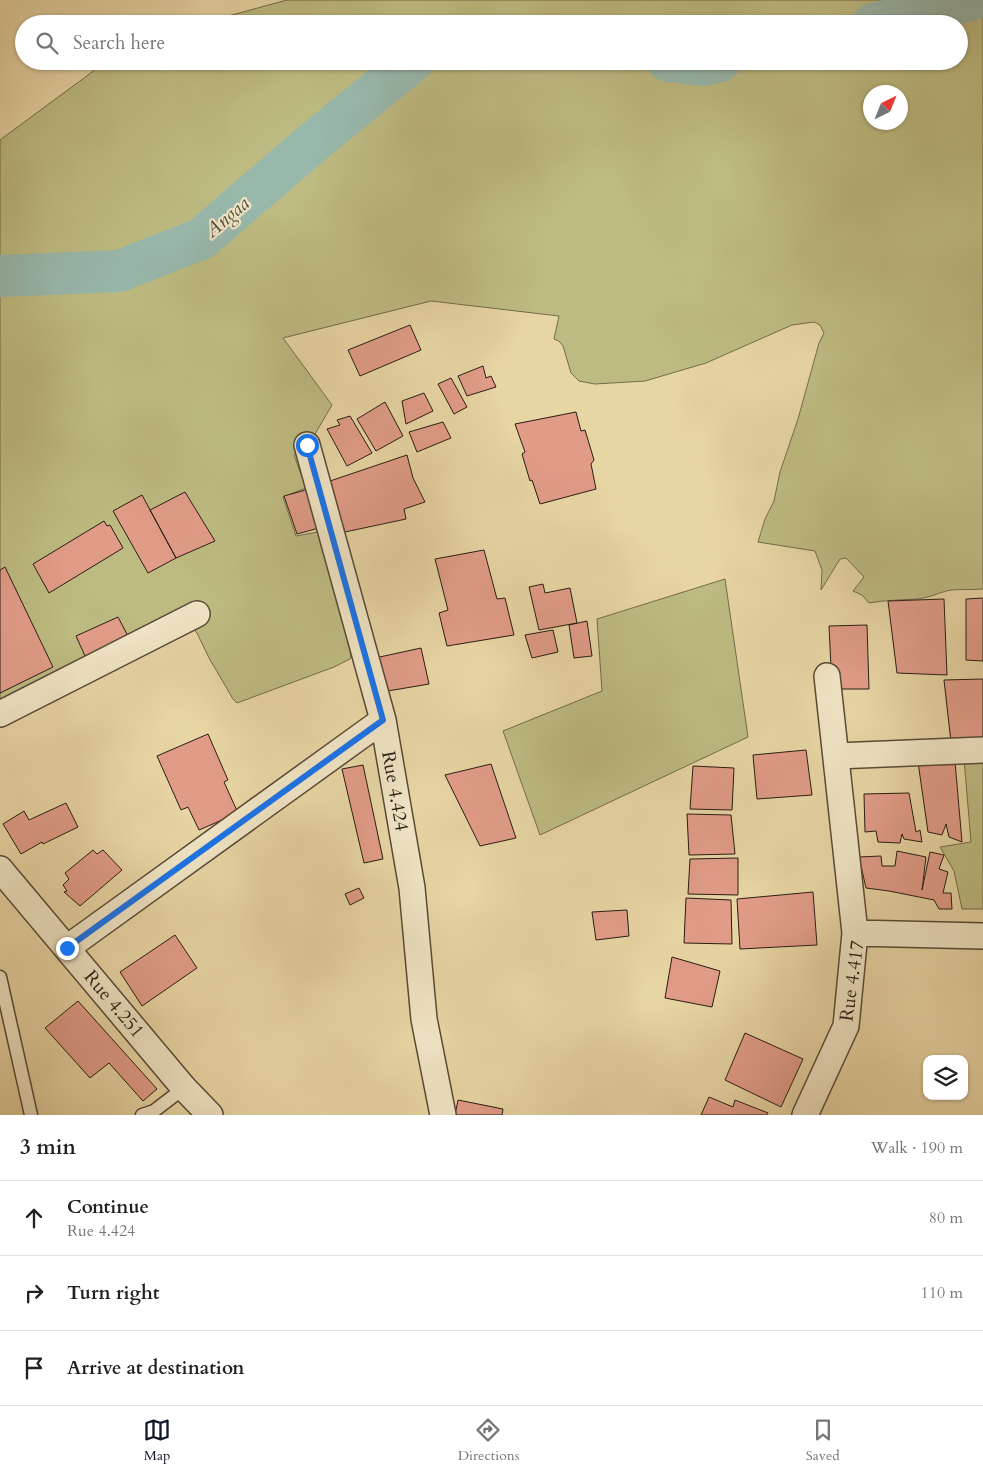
<!DOCTYPE html>
<meta charset="utf-8">
<style>
:root{--surface:#fff;--page:#f6f6f6;--text:#202124;--muted:#757577;--line:#e0e0e0;--accent:#111827}
body{margin:0;font-family:Cardo,serif;background:var(--page);color:var(--text)}
.controls{position:absolute;right:15px;bottom:15px;display:grid;overflow:hidden;border-radius:10px;box-shadow:0 1px 4px #0004}
.controls button{width:45px;height:45px;display:grid;place-items:center;padding:0;border:0;border-bottom:1px solid var(--line);background:var(--surface);color:var(--text);font:25px sans-serif}
.compass{position:absolute;left:863px;top:85px;width:45px;height:45px;border-radius:50%;background:var(--surface);box-shadow:0 1px 4px #0004;rotate:43deg}
.stop{position:absolute;width:15px;height:15px;margin:-11px;border:4px solid #1a73e8;border-radius:50%;background:#fff}
.stop.end{background:#1a73e8;border-color:#fff;box-shadow:0 1px 5px #0008}
.list{margin:0;padding:0;list-style:none}
h2{display:flex;justify-content:space-between;align-items:center;height:65px;margin:0;padding:0 20px;font-size:21px}
h2 small{font-size:16px;font-weight:400;color:var(--muted)}
.list li{display:grid;grid-template-columns:32px 1fr auto;gap:15px;align-items:center;box-sizing:border-box;height:75px;padding:0 20px;border-top:1px solid var(--line)}
.list b{display:block;font-size:19px;white-space:nowrap}
.list p{margin:0;font-size:16px;white-space:nowrap;color:var(--muted)}
.list em{font-size:16px;font-style:normal;color:var(--muted)}
.icon{flex:none;width:28px;height:28px;fill:none;stroke:currentColor;stroke-width:2;stroke-linecap:round;stroke-linejoin:round}
.map{position:relative;flex:none;width:983px;height:1115px;overflow:hidden}
.search{position:absolute;background:var(--surface);box-shadow:0 1px 4px #0004;left:15px;right:15px;top:15px;height:55px;display:flex;align-items:center;gap:12px;box-sizing:border-box;padding:0 18px;border-radius:28px;color:var(--muted);font-size:19px}
.sheet{height:290px;background:var(--surface)}
nav{display:flex;justify-content:space-around;align-items:center;box-sizing:border-box;height:70px;border-top:1px solid var(--line);background:var(--surface);font-size:14px;color:var(--muted)}
nav a{display:grid;justify-items:center;gap:2px}
nav .on{color:var(--accent)}
.map>svg:first-child{display:block}
.green{fill:#bdbb81;stroke:#726c4a;fill-rule:evenodd}
.lines{fill:none;stroke-linecap:round;stroke-linejoin:round}
.river{stroke:#98b8ac;stroke-width:42}
.building{fill:#e19c88;stroke:#281c12}
.lane-casing{stroke:#584a36;stroke-width:15}
.street-casing{stroke:#584a36;stroke-width:28}
.lane{stroke:#f0e4c4;stroke-width:12}
.street{stroke:#f0e4c4;stroke-width:25}
.route{stroke:#1a73e8;stroke-width:6}
.labels{text-anchor:middle;dominant-baseline:central;stroke-width:4.5;stroke-linejoin:round;paint-order:stroke}
.street-label{font-size:19px;fill:#281c12;stroke:#f0e4c4}
.water-label{font-size:20px;font-style:italic;fill:#4a4b40;stroke:#f0e4c4}
</style>
<div class="map">
<svg width="983" height="1115" viewBox="0 0 983 1115">
<rect width="100%" height="100%" fill="#e8d5a4"/>
<filter id="stains"><feTurbulence type="fractalNoise" baseFrequency=".004" numOctaves="4"/><feColorMatrix values="0 0 0 0 .2 0 0 0 0 .09 0 0 0 0 .02 0 0 0 .5 -.17"/></filter>
<radialGradient id="worn" r=".72"><stop offset=".6" stop-color="#630" stop-opacity="0"/><stop offset="1" stop-color="#630" stop-opacity=".3"/></radialGradient>
<!-- green -->
<path class="green" d="M287,0H983V589C972,590 962,589 951,590C940,592 929,598 917,599C901,600 885,600 869,603L862,595L853,591L864,577L846,558L840,559L821,590L822,570L815,551L758,542L765,519L774,501L780,472L798,419L819,343L824,333L820,325L814,322L792,325L706,363L645,381L595,384L579,381L571,373L563,346L559,341L554,339L559,316L431,301L283,338L332,405L312,439L294,455L306,488L283,497L296,536L318,532L346,633L351,656L350,659L334,667L237,703L233,699L209,658L197,633L194,630L171,638L0,721V140L107,61H959V24H199ZM870,92H900V122H870Z
M725,579L748,737L540,835L503,731L602,691L597,619Z
M964,759H983V909H962L954,871L940,847L971,842Z"/>
<g class="lines">
<!-- river -->
<path class="river" d="M873,24L970,0
M668,61L705,65L720,61
M0,276L119,271L201,239L310,145L413,61"/>
</g>
<!-- building -->
<path class="building" d="M410,325L421,350L360,376L348,350Z
M483,366L486,378L491,376L496,387L467,396L458,376Z
M451,378L467,407L454,414L438,384Z
M424,393L433,411L406,424L402,401Z
M385,402L403,436L376,451L357,419Z
M576,412L581,431L585,430L594,460L591,464L596,489L540,504L532,480L530,481L522,454L525,452L515,424Z
M350,416L372,453L347,466L327,429L340,425L337,420Z
M443,422L451,438L417,452L409,432Z
M407,455L413,478L425,502L404,509L406,519L345,532L327,482Z
M309,489L319,528L297,534L284,496Z
M185,492L215,541L176,558L150,510Z
M142,495L176,558L148,573L113,511Z
M104,521L107,526L110,525L123,548L49,593L33,564Z
M484,550L497,599L505,598L514,635L447,646L439,613L448,610L435,559Z
M5,567L53,667L0,693V570Z
M543,584L545,593L570,588L577,623L539,630L529,587Z
M983,598V661L966,660V599Z
M944,599L947,675L897,673L888,601Z
M118,617L128,636L85,656L76,636Z
M587,621L592,656L574,658L569,625Z
M867,625L869,689H832L829,626Z
M553,630L558,652L532,658L525,635Z
M421,648L429,684L382,692L375,658Z
M983,679V741L951,742L944,680Z
M208,734L228,780L224,782L238,813L199,830L188,807L181,810L157,756Z
M806,750L812,795L757,799L753,755Z
M918,762H955L962,842L949,837L946,824L942,835L928,832Z
M491,764L516,838L480,846L445,775Z
M363,765L383,859L364,863L342,769Z
M693,766L734,768L732,810L690,809Z
M909,793L916,832L920,830L922,842L904,839L902,834L900,843L878,842L876,831L865,832L864,794Z
M66,803L78,827L43,844L42,842L21,854L3,824L24,811L29,820Z
M687,814L731,815L735,854L689,855Z
M93,850L97,854L103,850L122,870L80,906L64,892L67,891L63,885L69,879L65,873Z
M897,851L926,857L922,890L930,852L944,855L939,869L948,872L943,893H951L952,909H939L934,900L889,891L866,888L859,857L881,856L882,866H895Z
M738,858V895L688,894L690,859Z
M359,888L364,898L350,905L345,894Z
M813,892L817,945L740,949L737,899Z
M686,898L731,900L732,944L684,943Z
M627,910L629,936L596,940L592,912Z
M175,935L197,968L142,1006L120,972Z
M672,957L720,971L712,1007L665,998Z
M78,1001L157,1089L143,1101L109,1063L90,1078L45,1028Z
M745,1033L803,1059L781,1107L725,1080Z
M709,1097L733,1107L735,1100L768,1113L767,1115H701Z
M458,1100L503,1109L502,1115H455Z"/>
<g class="lines">
<defs>
<path id="lane" d="M0,977L31,1115
M142,1115L154,1111L184,1088"/>
<path id="street" d="M307,445L383,720L412,888L424,1019L443,1115
M827,676L855,933
M0,714L197,614
M836,756L983,750
M0,869L184,1088L210,1115
M67,948L383,720
M805,1115L846,1026L855,933L983,936"/>
</defs>
<!-- lane casing -->
<use href="#lane" class="lane-casing"/>
<!-- street casing -->
<use href="#street" class="street-casing"/>
<!-- lane -->
<use href="#lane" class="lane"/>
<!-- street -->
<use href="#street" class="street"/>
</g>
<g class="lines">
<!-- route -->
<path class="route" d="M67,948L383,720L307,445"/>
</g>
<g class="labels">
<!-- street labels -->
<g class="street-label">
<text transform="translate(395 791) rotate(80)">Rue 4.424</text>
<text transform="translate(852 981) rotate(-82)">Rue 4.417</text>
<text transform="translate(114 1004) rotate(50)">Rue 4.251</text>
</g>
<!-- water labels -->
<g class="water-label">
<text transform="translate(227 217) rotate(-40)">Angaa</text>
</g>
</g>
<rect width="100%" height="100%" filter="url(#stains)"/>
<rect width="100%" height="100%" fill="url(#worn)"/>
</svg>
<div class="controls">
<button><svg class="icon" aria-label="layers" viewBox="0 0 24 24"><path d="M12 4l9 5-9 5-9-5zM3 14l9 5 9-5"/></svg></button>
</div>
<svg class="compass" viewBox="-18 -18 36 36"><path d="M0-13l5 13h-10z" fill="#e53935"/><path d="M0 13l5-13h-10z" fill="#757577"/></svg>
<div class="stop" style="left:307px;top:445px"></div>
<div class="stop end" style="left:67px;top:948px"></div>
<div class="search"><svg class="icon" aria-label="search" viewBox="0 0 24 24"><circle cx="10" cy="10" r="6"/><path d="M15 15l6 6"/></svg>Search here</div>
</div>
<section class="sheet">
<h2>3 min<small>Walk · 190 m</small></h2>
<ul class="list">
<li><svg class="icon" aria-label="ahead" viewBox="0 0 24 24"><path d="M12 20V5M6 11l6-6 6 6"/></svg><div><b>Continue</b><p>Rue 4.424</p></div><em>80 m</em></li>
<li><svg class="icon" aria-label="right" viewBox="0 0 24 24"><path d="M7 20v-9h11M14 6l5 5-5 5"/></svg><div><b>Turn right</b></div><em>110 m</em></li>
<li><svg class="icon" aria-label="arrive" viewBox="0 0 24 24"><path d="M6 21V4h12l-3 4 3 4H6"/></svg><div><b>Arrive at destination</b></div></li>
</ul>
</section>
<nav>
<a class="on"><svg class="icon" aria-label="map" viewBox="0 0 24 24"><path d="M3 6l6-2 6 2 6-2v14l-6 2-6-2-6 2zM9 4v14M15 6v14"/></svg>Map</a>
<a><svg class="icon" aria-label="directions" viewBox="0 0 24 24"><path d="M12 3l9 9-9 9-9-9zM9 14v-3h6M13 9l2 2-2 2"/></svg>Directions</a>
<a><svg class="icon" aria-label="saved" viewBox="0 0 24 24"><path d="M7 4h10v16l-5-4-5 4z"/></svg>Saved</a>
</nav>
